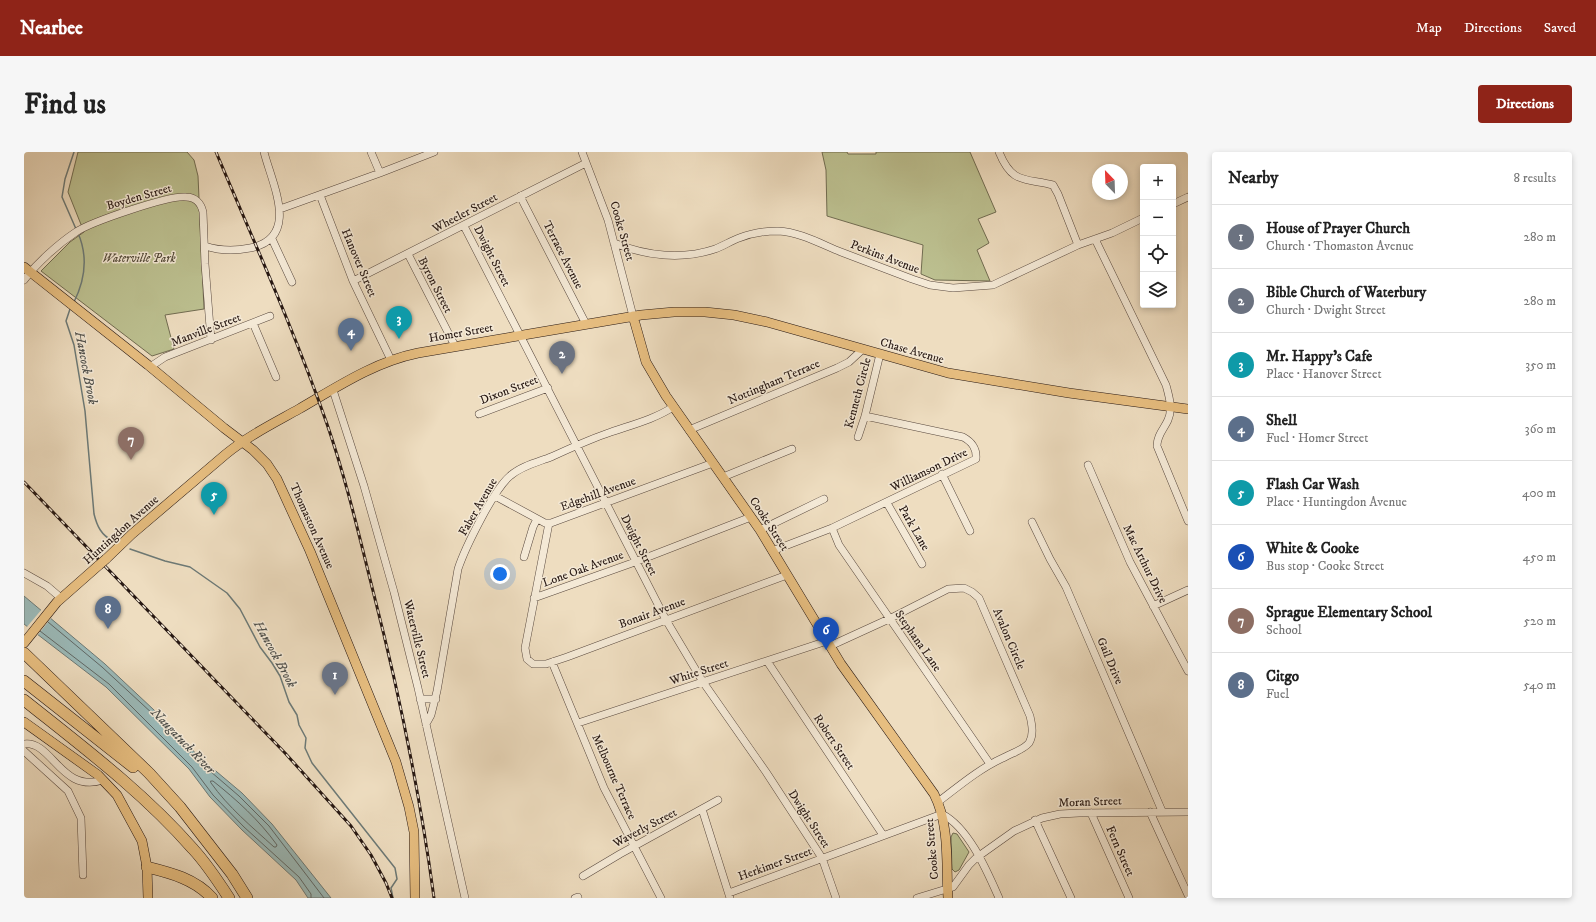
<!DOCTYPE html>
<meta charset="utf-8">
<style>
:root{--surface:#fff;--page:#f6f6f6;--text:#222;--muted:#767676;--line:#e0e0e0;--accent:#8f2418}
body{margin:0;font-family:"IM FELL DW Pica",serif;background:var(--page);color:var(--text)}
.controls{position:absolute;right:12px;top:12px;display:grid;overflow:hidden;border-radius:4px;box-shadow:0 2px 6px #0003}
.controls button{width:36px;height:36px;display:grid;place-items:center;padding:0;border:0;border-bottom:1px solid var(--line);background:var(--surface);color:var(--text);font:20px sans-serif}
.compass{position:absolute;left:1068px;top:12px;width:36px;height:36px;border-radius:50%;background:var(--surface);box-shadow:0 2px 6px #0003;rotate:337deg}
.you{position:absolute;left:476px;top:422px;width:14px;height:14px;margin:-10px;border:3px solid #fff;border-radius:50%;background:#1a73e8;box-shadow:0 0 0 6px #1a73e833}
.badge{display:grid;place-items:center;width:26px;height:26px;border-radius:50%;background:var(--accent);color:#fff;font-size:13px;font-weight:700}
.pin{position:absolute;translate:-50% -33px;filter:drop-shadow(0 1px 2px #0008)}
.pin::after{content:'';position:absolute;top:21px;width:14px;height:12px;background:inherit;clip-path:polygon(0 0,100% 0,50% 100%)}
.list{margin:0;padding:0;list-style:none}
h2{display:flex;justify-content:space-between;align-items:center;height:52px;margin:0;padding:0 16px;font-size:17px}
h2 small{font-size:13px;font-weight:400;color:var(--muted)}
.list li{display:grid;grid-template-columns:26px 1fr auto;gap:12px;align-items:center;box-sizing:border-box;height:64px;padding:0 16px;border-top:1px solid var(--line)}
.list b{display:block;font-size:15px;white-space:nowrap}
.list p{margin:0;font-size:13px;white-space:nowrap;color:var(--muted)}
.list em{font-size:13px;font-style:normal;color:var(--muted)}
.icon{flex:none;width:22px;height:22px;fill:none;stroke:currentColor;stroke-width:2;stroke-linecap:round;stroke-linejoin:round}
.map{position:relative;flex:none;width:1164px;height:746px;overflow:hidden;border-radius:4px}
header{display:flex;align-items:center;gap:24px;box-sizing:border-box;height:56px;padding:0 20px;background:var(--accent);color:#fff}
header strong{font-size:19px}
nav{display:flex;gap:22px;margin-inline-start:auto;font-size:14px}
.intro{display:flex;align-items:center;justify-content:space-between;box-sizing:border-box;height:96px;padding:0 24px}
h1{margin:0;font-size:28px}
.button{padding:10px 18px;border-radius:4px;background:var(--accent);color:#fff;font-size:14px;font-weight:700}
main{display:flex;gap:24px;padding:0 24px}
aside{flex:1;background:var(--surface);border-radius:4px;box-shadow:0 2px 6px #0003}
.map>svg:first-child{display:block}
.green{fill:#bcc090;stroke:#716c51}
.water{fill:#9bbab9;stroke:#6c7976}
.pier{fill:#eeddc0}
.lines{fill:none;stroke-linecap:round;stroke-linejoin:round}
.shore{stroke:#606866;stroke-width:1}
.stream{stroke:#6c7976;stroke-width:1.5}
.minor-casing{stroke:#58483e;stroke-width:8}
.major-casing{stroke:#261712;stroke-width:10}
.highway-casing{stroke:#261712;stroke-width:12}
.minor{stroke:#f4e9d6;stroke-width:7}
.major{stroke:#e7be80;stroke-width:9}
.highway{stroke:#e7be80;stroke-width:11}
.rail-casing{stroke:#261712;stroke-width:3}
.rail{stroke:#f4e9d6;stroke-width:1.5;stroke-dasharray:4.5;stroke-linecap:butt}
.major-bridge-casing{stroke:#261712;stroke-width:10;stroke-linecap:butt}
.major-bridge{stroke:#e7be80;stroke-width:9}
.labels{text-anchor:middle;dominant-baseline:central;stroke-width:3;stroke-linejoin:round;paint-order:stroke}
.street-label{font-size:12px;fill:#261712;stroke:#f4e9d6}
.park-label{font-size:12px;font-style:italic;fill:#534a38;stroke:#f4e9d6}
.water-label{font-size:13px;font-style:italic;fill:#4f504c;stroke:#f4e9d6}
</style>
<header>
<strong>Nearbee</strong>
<nav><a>Map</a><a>Directions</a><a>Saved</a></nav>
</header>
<div class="intro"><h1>Find us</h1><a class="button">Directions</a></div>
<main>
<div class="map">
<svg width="1164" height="746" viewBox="0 0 1164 746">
<rect width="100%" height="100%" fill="#eeddc0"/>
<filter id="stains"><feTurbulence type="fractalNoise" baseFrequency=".005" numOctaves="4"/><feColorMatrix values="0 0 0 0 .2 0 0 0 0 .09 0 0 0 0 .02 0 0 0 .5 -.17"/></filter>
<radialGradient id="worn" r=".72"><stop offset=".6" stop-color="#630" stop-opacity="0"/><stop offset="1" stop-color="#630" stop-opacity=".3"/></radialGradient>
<!-- green -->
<path class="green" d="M54,0H163L170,8L174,24L180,157L141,163L150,197L128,204L17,119L46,90L60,80L44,40Z
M798,0H823L824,2H852V0H946L972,60L954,67L965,91L953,98L966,129L911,128L897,122L899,93L803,64L802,18Z
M929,681L933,682L945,700L935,718L931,720L928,717L927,685Z"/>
<!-- water -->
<path class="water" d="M0,444L81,512L146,573L174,604L218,641L248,672L307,746H284L272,728L218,678L186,645L165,617L82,535L0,472Z"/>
<!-- pier -->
<path class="pier" d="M18,457L28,465L13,484L2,476Z"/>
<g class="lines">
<!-- shore -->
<path class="shore" d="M24,470L78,515L143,575L172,607L215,644L245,674L300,746
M16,479L85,532L168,615L189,643L220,675L275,725L287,742V746
M187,629H189C213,648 235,668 253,693L252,695H250C228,675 204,655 187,631Z"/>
<!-- stream -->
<path class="stream" d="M50,0L41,27L38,45L52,77
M50,150C61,128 64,104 54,81
M46,157L42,169L50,193L61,259L70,362C73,374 77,383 89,389
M106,397L141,409L166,415L203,441L216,457L236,495L248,511L256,524L265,550L273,563L275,573L282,586L281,596L288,611L371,716L373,727L367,736L369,746"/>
<defs>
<path id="minor" d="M347,0L356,21
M558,0L584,68L609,164
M975,0C988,32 1000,26 1029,33L1034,42L1054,93
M296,43L329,129L367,208
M496,44L562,172
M1149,52L1164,45
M256,57L356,21L410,0
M440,74L642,468L679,530L742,620L798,706L812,746
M248,87L268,130
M1071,87L1142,233C1145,244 1149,257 1144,268C1140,277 1133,283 1133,294L1164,369
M590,91C622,104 658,108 691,97C699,94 707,89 715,86C728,81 741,79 754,79C776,80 797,92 817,100C841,109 864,118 888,127L906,133L929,136L969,133L1054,93L1088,81L1119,66
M181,94C196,99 211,99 226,96C277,86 248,32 240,0
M384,102L431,194
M0,128C13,111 34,92 52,80C67,70 145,43 162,45C171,45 177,51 179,60L181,112L187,188
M329,129L562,11
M229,171L252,225
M126,215L141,205L246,164
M309,238L340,334L370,440L394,536L441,746
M455,262L524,236
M665,278L813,216L825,210L839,197
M834,285L841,264L856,202
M1064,313L1106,410L1164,519
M918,322L946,379
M699,325L768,297
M471,344L521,371H527L689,311
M863,351L898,412
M1008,370L1026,407L1042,435L1138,659
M525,371L501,496L503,507L509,512H522L543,505L763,423
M808,376L815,393L966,612
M736,378L800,347
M748,399L808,376L952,307C953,296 948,290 939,285L841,264
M500,405L509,375L513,367
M0,421L23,434L37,446
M510,446L611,410L727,365
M1129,454L1164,438
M806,494L865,467L924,437L940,436L948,440L955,446L1006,564C1008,573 1010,583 1005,591C999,598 988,601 981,605C956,616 935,634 914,650
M743,509L859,683
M528,510L580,636L637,746
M396,547H412
M554,571L803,489
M402,572L407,563L413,539L434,417C441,396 470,337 486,324C497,314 514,310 527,305C547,296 566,287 587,280C607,273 631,267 649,255
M0,592C28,588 37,642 79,628
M0,599L44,639L57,666L59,723
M678,657L706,746
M1126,660L1164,743
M1067,661L1105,746
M1011,668L1047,746
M559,724L596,702L694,648
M705,741L918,662C945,676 963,719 975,746
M551,746L554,745
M893,746L929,735L945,713L952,706L990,679L1018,666L1036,662L1055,661L1164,660"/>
<path id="major" d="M0,115L124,213L200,276L229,298L243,312L253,327L286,399L372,610L385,655L390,680L391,746
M609,164L622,210L642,244L736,378L817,512L910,642C926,673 922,712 924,746
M82,407L108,382L202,302C224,284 250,271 275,257C313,235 350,210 394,201L617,163L650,160H681L710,163L743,170L924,221L1045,241L1164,257
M0,491L33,450L75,413
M0,570L74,623L93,643L118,689L123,715L124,746"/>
<path id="highway" d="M0,501L125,621L156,655L208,722L223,746
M0,529L109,615
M0,548C59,595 119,640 169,697C183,712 194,729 205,746
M123,715C147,721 171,727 188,746"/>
</defs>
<!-- minor casing -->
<use href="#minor" class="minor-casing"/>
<!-- major casing -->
<use href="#major" class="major-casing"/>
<!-- highway casing -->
<use href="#highway" class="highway-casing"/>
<!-- minor -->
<use href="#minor" class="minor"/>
<!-- major -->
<use href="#major" class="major"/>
<!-- highway -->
<use href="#highway" class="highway"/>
<defs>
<path id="rail" d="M192,0C230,90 271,180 303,272C322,327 335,383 349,439C375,540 396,642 410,746
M0,330L261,601L327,674L347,703L362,731L368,746"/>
</defs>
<!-- rail casing -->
<use href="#rail" class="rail-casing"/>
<!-- rail -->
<use href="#rail" class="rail"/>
<defs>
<path id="major-bridge" d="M75,413L82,407"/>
</defs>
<!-- major-bridge casing -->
<use href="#major-bridge" class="major-bridge-casing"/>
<!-- major-bridge -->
<use href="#major-bridge" class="major-bridge"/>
</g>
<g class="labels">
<!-- street labels -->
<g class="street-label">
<text transform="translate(115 45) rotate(-16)">Boyden Street</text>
<text transform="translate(441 61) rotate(-28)">Wheeler Street</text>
<text transform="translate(598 79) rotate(74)">Cooke Street</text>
<text transform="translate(539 103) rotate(63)">Terrace Avenue</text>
<text transform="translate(468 104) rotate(63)">Dwight Street</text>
<text transform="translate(861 105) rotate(21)">Perkins Avenue</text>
<text transform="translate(335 111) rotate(67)">Hanover Street</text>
<text transform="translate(411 133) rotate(63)">Byron Street</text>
<text transform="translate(182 178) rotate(-21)">Manville Street</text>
<text transform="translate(437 181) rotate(-10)">Homer Street</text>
<text transform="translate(888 199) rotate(16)">Chase Avenue</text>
<text transform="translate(750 230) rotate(-23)">Nottingham Terrace</text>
<text transform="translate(485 238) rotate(-21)">Dixon Street</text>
<text transform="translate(834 241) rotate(-75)">Kenneth Circle</text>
<text transform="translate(905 318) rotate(-26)">Williamson Drive</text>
<text transform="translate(574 342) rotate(-20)">Edgehill Avenue</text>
<text transform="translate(454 355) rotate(-60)">Faber Avenue</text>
<text transform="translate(745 372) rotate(57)">Cooke Street</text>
<text transform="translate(288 374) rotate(66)">Thomaston Avenue</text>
<text transform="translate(890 376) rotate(60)">Park Lane</text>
<text transform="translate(97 378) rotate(-42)">Huntingdon Avenue</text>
<text transform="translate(615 393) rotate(63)">Dwight Street</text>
<text transform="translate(1121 412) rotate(64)">Mac Arthur Drive</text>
<text transform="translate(559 417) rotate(-20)">Lone Oak Avenue</text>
<text transform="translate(628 461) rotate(-20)">Bonair Avenue</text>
<text transform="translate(393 487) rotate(76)">Waterville Street</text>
<text transform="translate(985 487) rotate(67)">Avalon Circle</text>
<text transform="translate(894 489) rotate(55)">Stephana Lane</text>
<text transform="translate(1086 509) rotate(67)">Gail Drive</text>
<text transform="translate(675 520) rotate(-18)">White Street</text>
<text transform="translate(810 590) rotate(56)">Robert Street</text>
<text transform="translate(590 625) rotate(66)">Melbourne Terrace</text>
<text transform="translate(1066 650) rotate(-2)">Moran Street</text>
<text transform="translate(785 667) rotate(57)">Dwight Street</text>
<text transform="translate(621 676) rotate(-28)">Waverly Street</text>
<text transform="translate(908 697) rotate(-95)">Cooke Street</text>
<text transform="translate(1096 699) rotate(66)">Fern Street</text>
<text transform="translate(751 712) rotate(-20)">Herkimer Street</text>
</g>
<!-- park labels -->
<g class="park-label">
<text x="115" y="106">Waterville Park</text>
</g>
<!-- water labels -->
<g class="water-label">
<text transform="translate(62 216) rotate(79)">Hancock Brook</text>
<text transform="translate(251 502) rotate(61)">Hancock Brook</text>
<text transform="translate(159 589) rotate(46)">Naugatuck River</text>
</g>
</g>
<rect width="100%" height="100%" filter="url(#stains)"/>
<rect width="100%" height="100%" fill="url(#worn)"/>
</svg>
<div class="controls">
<button>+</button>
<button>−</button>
<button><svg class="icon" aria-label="locate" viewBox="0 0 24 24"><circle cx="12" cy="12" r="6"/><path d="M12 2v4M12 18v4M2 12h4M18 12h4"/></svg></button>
<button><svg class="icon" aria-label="layers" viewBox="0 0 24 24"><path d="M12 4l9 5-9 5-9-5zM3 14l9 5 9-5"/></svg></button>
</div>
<svg class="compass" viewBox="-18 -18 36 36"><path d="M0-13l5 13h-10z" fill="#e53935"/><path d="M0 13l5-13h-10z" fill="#767676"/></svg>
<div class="you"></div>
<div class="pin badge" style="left:311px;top:543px;background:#6b7280">1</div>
<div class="pin badge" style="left:538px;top:222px;background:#6b7280">2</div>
<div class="pin badge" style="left:375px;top:187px;background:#0f9aa8">3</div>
<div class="pin badge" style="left:327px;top:199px;background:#5c6f8a">4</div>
<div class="pin badge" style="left:190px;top:363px;background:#0f9aa8">5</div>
<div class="pin badge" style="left:802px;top:498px;background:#1a4fb4">6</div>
<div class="pin badge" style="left:107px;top:308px;background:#8d6e63">7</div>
<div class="pin badge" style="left:84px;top:477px;background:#5c6f8a">8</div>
</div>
<aside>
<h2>Nearby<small>8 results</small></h2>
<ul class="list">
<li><span class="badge" style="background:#6b7280">1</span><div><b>House of Prayer Church</b><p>Church · Thomaston Avenue</p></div><em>280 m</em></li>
<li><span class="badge" style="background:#6b7280">2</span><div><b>Bible Church of Waterbury</b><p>Church · Dwight Street</p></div><em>280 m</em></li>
<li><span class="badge" style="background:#0f9aa8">3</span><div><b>Mr. Happy's Cafe</b><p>Place · Hanover Street</p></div><em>350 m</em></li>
<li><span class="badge" style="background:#5c6f8a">4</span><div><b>Shell</b><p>Fuel · Homer Street</p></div><em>360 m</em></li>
<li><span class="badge" style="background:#0f9aa8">5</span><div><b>Flash Car Wash</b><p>Place · Huntingdon Avenue</p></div><em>400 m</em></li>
<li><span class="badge" style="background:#1a4fb4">6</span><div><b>White &amp; Cooke</b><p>Bus stop · Cooke Street</p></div><em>450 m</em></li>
<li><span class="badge" style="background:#8d6e63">7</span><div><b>Sprague Elementary School</b><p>School</p></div><em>520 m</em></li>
<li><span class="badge" style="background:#5c6f8a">8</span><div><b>Citgo</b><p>Fuel</p></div><em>540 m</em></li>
</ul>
</aside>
</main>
